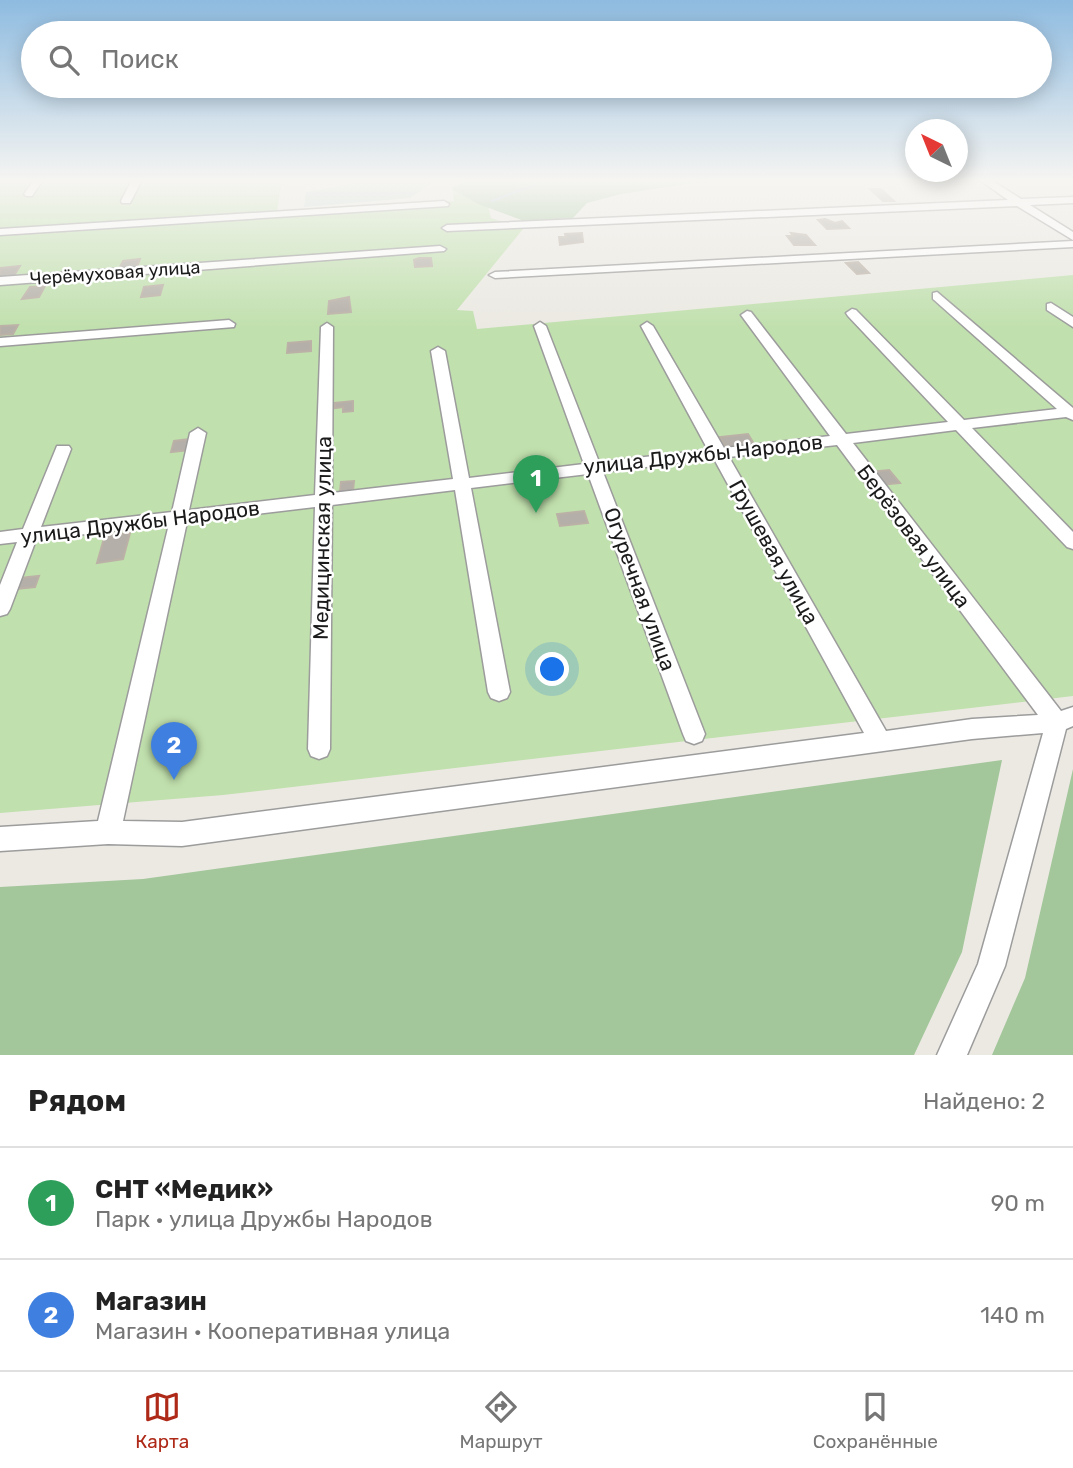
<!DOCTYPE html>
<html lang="ru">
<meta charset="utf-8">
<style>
:root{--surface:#fff;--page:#f2f2f2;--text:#222;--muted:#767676;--line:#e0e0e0;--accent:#ae2918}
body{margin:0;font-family:Rubik,sans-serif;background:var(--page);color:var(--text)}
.compass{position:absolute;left:905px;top:119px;width:63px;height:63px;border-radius:50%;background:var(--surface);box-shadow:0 4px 18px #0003;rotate:317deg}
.you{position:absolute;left:553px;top:670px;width:24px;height:24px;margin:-18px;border:5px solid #fff;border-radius:50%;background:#1a73e8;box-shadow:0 0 0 10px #1a73e833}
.badge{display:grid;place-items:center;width:46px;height:46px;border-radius:50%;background:var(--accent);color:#fff;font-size:23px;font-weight:700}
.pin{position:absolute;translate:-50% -58px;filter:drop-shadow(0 2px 4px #0008)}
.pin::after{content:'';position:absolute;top:37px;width:24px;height:21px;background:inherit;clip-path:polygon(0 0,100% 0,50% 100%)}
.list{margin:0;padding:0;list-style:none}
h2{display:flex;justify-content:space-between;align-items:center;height:91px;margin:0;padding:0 28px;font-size:30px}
h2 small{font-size:23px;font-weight:400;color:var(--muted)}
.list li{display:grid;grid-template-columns:46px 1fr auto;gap:21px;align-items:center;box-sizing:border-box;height:112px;padding:0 28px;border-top:2px solid var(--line)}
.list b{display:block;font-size:26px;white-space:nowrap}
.list p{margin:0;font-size:23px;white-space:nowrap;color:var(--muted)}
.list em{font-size:23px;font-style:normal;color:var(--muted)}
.icon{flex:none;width:38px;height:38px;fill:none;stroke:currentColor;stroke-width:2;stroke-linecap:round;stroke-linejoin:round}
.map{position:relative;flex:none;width:1073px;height:1055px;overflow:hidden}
.search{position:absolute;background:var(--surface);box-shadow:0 4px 18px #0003;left:21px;right:21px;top:21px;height:77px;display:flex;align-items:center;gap:18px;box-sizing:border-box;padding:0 24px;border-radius:38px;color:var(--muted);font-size:26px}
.sheet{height:315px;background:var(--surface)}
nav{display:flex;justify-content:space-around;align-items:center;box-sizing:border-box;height:98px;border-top:2px solid var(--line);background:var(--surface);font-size:19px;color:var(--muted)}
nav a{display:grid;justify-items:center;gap:4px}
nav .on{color:var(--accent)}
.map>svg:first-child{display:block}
.grass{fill:#c0e0ad}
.forest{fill:#a3c69b}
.wetland{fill:#c0d7cf}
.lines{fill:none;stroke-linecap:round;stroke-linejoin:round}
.stream{stroke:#a7c5d4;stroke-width:2.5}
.building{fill:#b4afa8;stroke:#bbb1a6;stroke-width:2}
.street-casing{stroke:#9c9c9c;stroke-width:3}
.street{fill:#fff;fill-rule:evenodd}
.labels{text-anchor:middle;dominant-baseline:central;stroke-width:5;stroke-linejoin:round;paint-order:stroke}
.far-street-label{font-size:18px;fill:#1b1b1b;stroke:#fff}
.street-label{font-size:21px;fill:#1b1b1b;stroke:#fff}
</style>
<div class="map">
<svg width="1073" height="1055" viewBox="0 0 1073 1055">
<rect width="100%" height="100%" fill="#ebe9e2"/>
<!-- grass -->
<path class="grass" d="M0,180H282L277,212L454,201L452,186L483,184L491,218L523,229L457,310L473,311L477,329L1073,275V696L223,795L0,813Z"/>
<!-- forest -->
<path class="forest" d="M467,180H712L621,194L587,203L573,218L524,221L478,204L452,189Z
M1002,760L962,952L914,1055H0V887L143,879Z
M1073,769V1055H992L1025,978Z"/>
<!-- wetland -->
<path class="wetland" d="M375,180H436L410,198L304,207L306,192Z"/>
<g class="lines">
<!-- stream -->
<path class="stream" d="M492,201L547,180"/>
</g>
<!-- building -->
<path class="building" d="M870,189H881L894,201H883Z
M825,219L835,223L842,221L849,228L827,229L818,220Z
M582,233L583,242L560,245L559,237H566L565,234Z
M791,233L806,235L815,245H794L787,236H793Z
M419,258H431L432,266L415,267L414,260Z
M140,259L136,270L119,269L123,261Z
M858,262L869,273L857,274L846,263Z
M20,266L13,277L0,278V268Z
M163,285L160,295L141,297L144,287Z
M45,286L39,297L22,299L30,287Z
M349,297L351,312L328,314L329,301Z
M18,325L13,334L0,335V326Z
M311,341V351L287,353L288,343Z
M353,401V411L343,412V407L335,408V403Z
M748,434L754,444L725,447L720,437Z
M191,439L189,450L171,452L174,441Z
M889,470L900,483L880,485L870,472Z
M354,481L353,491L340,492L341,482Z
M584,511L588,523L560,526L557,514Z
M130,533L123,559L97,563L105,535Z
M39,576L35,587L15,589L20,578Z"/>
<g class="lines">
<defs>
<path id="street" d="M34,180H43L32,196H26L24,194Z
M132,180H142L130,203H122L121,201Z
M980,180H991L1021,199L1073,197V203L1030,205L1073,232V240L1017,206L447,231L442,228L447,225L1008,200Z
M444,201L449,204L448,206L0,235V229Z
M1073,241V247L495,278L489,275L495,272Z
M440,246L446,249L444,251L0,285V277Z
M937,292L1073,408V420L1066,417L972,428L1073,532V549L1067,547L956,430L853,443L1061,711L1073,707V726L1066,729L1005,966L967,1055H937L978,964L1043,733L972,739L182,846L108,844L0,851V827L98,821L169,524L36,540L10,609L7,614L0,616V585L17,542L0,544V532L23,529L57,446H69L71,449L41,527L172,512L190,433L198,428L206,433L189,510L315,495L321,327L327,323L333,327L332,493L453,479L431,351L438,347L445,351L469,478L584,464L534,326L540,322L546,326L599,462L708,450L641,326L647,322L653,326L724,448L830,436L741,315L747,311L751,312L846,434L948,422L848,316L846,313L852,309L856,310L964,420L1057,409L933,299V293ZM837,445L1038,715L972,719L886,731L729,457ZM714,459L864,733L182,822L123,821L187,522L315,507L308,749L311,756L319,759L327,756L330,749L332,505L455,490L488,692L491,698L499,701L507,698L510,692L471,488L588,474L683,734L686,741L694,744L702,741L705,734L603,472Z
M1051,303L1073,317V327L1047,310V304Z
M229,320L235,324L234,327L0,346V338Z"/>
</defs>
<!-- street casing -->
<use href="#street" class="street-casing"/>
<!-- street -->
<use href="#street" class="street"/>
</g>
<!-- sky -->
<linearGradient id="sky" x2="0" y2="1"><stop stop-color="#8ebbe0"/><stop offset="0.55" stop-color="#f6f5f2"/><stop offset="1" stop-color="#f6f5f2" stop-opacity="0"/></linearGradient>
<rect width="1073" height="328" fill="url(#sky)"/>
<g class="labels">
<!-- far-street labels -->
<g class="far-street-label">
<text transform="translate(115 273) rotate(-4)">Черёмуховая улица</text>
</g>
<!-- street labels -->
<g class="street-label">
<text transform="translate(703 454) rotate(-6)">улица Дружбы Народов</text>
<text transform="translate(140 522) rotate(-7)">улица Дружбы Народов</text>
<text transform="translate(914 536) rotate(53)">Берёзовая улица</text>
<text transform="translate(322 538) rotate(-89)">Медицинская улица</text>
<text transform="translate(774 552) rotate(61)">Грушевая улица</text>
<text transform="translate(640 589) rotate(70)">Огуречная улица</text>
</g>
</g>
</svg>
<svg class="compass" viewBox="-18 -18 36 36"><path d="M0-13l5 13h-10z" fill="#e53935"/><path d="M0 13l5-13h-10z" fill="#767676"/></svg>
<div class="you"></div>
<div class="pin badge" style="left:536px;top:513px;background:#2e9e5b">1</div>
<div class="pin badge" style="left:174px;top:780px;background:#3f7fe0">2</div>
<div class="search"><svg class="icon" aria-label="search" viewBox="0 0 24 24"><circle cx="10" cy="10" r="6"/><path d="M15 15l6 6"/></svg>Поиск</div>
</div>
<section class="sheet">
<h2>Рядом<small>Найдено: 2</small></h2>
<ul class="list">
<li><span class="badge" style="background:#2e9e5b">1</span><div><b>СНТ «Медик»</b><p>Парк · улица Дружбы Народов</p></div><em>90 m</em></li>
<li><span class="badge" style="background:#3f7fe0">2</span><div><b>Магазин</b><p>Магазин · Кооперативная улица</p></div><em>140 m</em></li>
</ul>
</section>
<nav>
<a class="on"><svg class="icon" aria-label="map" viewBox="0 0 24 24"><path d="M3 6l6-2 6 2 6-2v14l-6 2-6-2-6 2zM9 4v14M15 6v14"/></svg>Карта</a>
<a><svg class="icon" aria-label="directions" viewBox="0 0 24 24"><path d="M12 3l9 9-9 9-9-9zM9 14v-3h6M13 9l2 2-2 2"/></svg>Маршрут</a>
<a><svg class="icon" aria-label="saved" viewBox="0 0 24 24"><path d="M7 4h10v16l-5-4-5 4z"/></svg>Сохранённые</a>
</nav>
